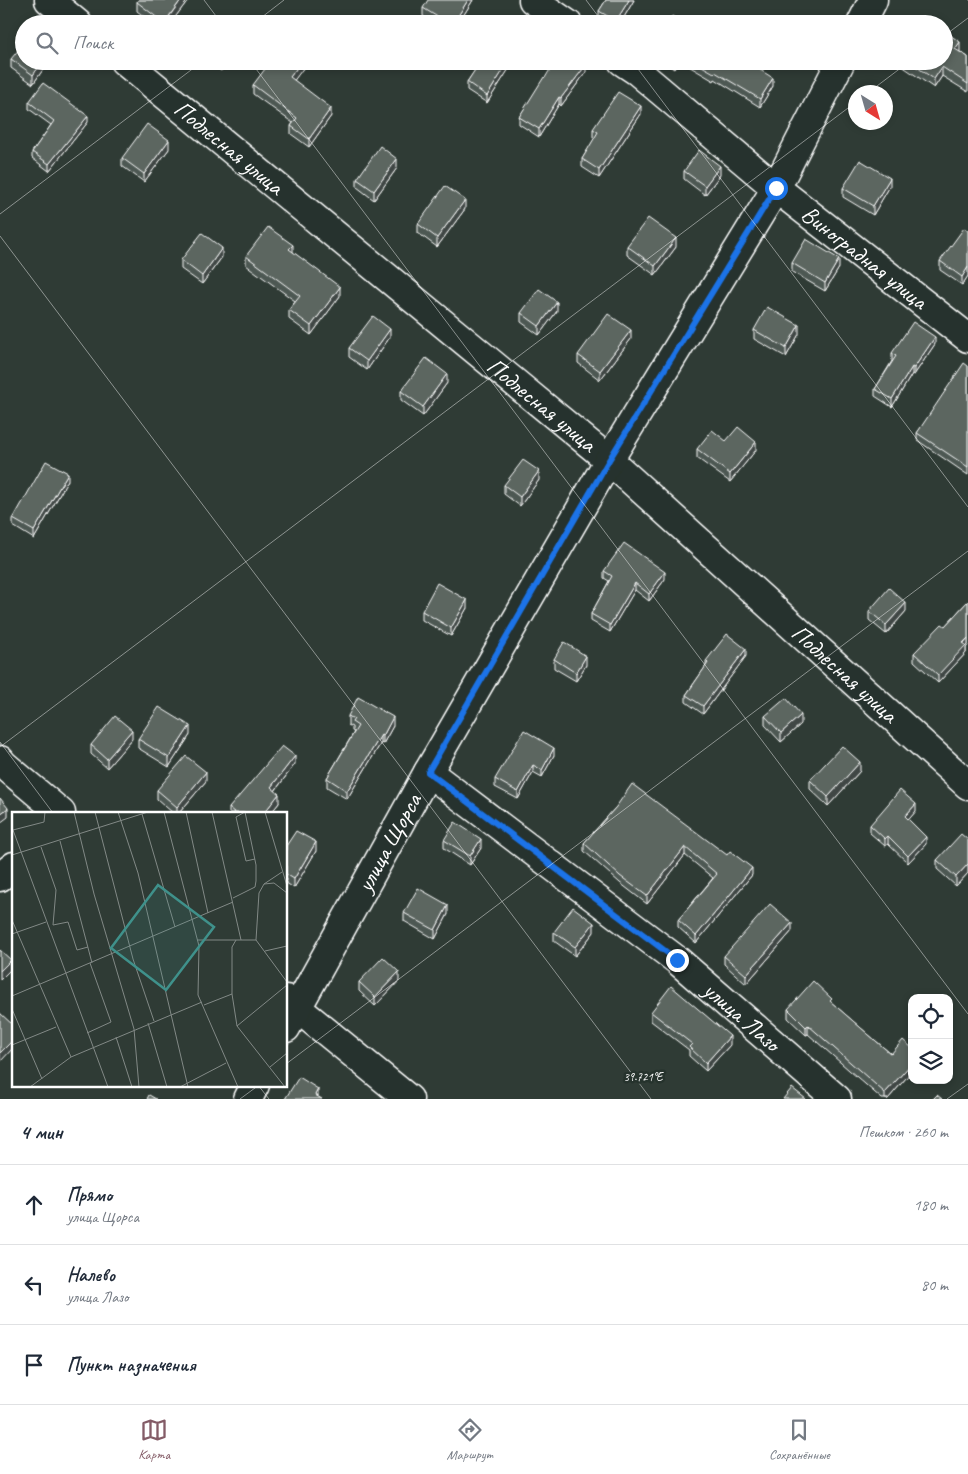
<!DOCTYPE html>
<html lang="ru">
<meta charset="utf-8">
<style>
:root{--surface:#fff;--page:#f6f6f7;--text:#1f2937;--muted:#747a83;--line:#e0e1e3;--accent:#845c67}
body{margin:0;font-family:Caveat,sans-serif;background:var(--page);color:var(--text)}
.controls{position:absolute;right:15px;bottom:15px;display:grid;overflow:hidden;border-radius:10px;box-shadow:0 2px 8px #0003}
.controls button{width:45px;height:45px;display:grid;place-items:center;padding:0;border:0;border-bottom:1px solid var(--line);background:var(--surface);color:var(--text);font:25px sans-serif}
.compass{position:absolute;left:848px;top:85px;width:45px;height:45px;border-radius:50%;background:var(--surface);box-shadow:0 2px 8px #0003;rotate:143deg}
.stop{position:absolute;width:15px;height:15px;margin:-11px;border:4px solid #1a73e8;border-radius:50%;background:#fff}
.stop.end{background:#1a73e8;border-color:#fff;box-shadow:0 1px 5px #0008}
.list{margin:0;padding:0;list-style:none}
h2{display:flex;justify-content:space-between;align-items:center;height:65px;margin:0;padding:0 20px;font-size:21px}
h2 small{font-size:16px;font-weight:400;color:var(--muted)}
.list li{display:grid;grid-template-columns:32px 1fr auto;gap:15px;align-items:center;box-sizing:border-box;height:80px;padding:0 20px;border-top:1px solid var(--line)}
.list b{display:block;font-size:19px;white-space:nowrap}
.list p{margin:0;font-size:16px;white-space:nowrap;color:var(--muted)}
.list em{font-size:16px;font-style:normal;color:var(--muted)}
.icon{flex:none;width:28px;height:28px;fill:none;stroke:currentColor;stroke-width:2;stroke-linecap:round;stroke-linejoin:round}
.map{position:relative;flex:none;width:968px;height:1099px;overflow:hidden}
.search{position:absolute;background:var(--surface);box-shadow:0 2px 8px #0003;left:15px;right:15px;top:15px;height:55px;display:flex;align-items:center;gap:12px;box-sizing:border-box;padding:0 18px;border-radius:28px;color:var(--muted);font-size:19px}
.sheet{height:305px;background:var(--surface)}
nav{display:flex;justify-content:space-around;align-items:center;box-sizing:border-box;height:70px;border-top:1px solid var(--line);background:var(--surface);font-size:14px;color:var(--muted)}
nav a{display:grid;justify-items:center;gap:2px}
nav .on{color:var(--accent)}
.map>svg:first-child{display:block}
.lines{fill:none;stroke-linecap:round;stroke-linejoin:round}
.street-casing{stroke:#fff;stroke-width:31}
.street{stroke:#26332d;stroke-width:28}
.wall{fill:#4e5853;stroke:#fff}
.shaded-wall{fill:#404744;stroke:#fff}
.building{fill:#5b6661;stroke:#fff}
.route{stroke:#1a73e8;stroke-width:6}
.ticks{fill:none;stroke:#fff;stroke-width:1;stroke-opacity:0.45}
.labels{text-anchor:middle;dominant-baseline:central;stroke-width:5;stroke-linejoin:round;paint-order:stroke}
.street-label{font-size:24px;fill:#fff;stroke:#26332d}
.inset-road{fill:none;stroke:#828986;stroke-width:1}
.view{fill:#3f918b;fill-opacity:0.15;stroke:#3f918b;stroke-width:2.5}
.inset-edge{fill:none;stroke:#fff;stroke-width:2.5}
.ticks-label{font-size:12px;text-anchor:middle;fill:#fff;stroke:#26332d;stroke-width:5;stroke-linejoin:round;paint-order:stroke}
</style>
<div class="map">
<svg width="968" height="1099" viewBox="0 0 968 1099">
<rect width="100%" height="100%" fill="#2f3b35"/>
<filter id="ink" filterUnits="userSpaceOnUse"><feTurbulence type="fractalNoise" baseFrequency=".02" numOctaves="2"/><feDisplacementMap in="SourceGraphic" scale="10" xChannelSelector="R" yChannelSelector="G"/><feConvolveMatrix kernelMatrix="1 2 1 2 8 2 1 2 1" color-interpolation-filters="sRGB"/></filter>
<g filter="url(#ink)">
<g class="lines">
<defs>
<g id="street">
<path d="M49,0L78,24"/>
<path d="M533,0L568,24"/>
<path d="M861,24L873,0"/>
<path id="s1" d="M124,61L609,460L968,785"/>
<path id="s2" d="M622,61L637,71L776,188L968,338"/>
<path d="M0,760L3,764L61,813"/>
<path id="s3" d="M428,772L677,960L837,1099"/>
<path d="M0,877L14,866"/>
<path d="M286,999L409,1099"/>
<path id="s4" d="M286,1028L428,772L609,460L776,188L841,61"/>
<path d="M248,1099L255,1085"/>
</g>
</defs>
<!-- street casing -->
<use href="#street" class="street-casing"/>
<!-- street -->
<use href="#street" class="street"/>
</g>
<!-- wall -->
<path class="wall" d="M138,0H188L170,24H154L137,11V2Z
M473,0L458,24H435L423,16V8Z
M606,0H634L620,24H606L599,20V11Z
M959,51L968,57V92L942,76L934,88L902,66V61H944Z
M11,59L24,61H49L33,84L11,68Z
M208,61H228L221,71Z
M304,61V67L294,80L331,116L309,147L291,134V126L293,123L253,94V85Z
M481,61H514L487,103L467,90V82Z
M661,61H679L674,69Z
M680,61H746L773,86L760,107L715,79L714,81Z
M586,72L561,106L559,104L539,137L519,124V117L545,78Z
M29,102L88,122L49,171L32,158V152L51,125L29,109Z
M641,114L599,178L582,167V159L595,138L593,137V129Z
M169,149L144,182L122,166V158Z
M397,168L374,200L357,187V179Z
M684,171L720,175L705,195L684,179Z
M890,186L873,215L843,197V188Z
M465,209L437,247L418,233V224Z
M968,231V276L962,285L940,270V261Z
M627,246L676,247L655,275L627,255Z
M293,252L340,296L311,335L289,319V310L295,301L246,265V256Z
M222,257L202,284L181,269V260Z
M792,263L839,268L825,291L792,272Z
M557,311L539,335L521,322V313Z
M754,330L799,334L786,357L754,339Z
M390,337L367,370L349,357V348Z
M631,339L600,380L578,363V355Z
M935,344L914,375L912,374L892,407L875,396V389L892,361V353Z
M968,366V475L917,440V433Z
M447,383L423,416L401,400V391Z
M726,441L756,450L730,482L697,458V449Z
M68,480L34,539L13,526V519Z
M539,480L520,506L504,494V485Z
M604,571L665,579L649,601L635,590L610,632L591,621V614L609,581L604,578Z
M968,601V645L966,648V653L938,683L914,661V653L945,626Z
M467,608L451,636L422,620V611Z
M869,611H906L886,634L869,620Z
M746,656L703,714L686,702V695L706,666V661Z
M554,659L586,665L576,681L554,668Z
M348,716L393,726L383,744L381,743L347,799L327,787V778L354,732L352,731V727L348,725Z
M765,716L801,724L781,742L765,725Z
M190,735L169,767L138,748V739Z
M132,739L107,768L91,754V745Z
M554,755L542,777L533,772L518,799L495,787V779Z
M295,764L275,791L279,803L271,813H229V808Z
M860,771L828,806L810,789V780Z
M206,781L179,813H173L157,799V790Z
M616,807L752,875L696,943L678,927V920L713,878L685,855L647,904L620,883L584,851V843Z
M916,811L908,820L926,844L908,863L888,844L885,846L870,833V825Z
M444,840L481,848L470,865L444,848Z
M968,840V873L956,886L937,869V860Z
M286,846L316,851L294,888L286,883Z
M404,913L448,914L435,939L404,921Z
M792,931L746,984L724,964V956Z
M554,932H594L575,956L554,941Z
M399,981L375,1006L359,991V982Z
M832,1003L891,1054L912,1048V1071L888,1099H882L808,1034L806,1035L788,1018V1009Z
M651,1012L730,1045L706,1071L689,1056V1050L651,1021Z"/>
<!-- shaded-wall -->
<path class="shaded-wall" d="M181,0H188L170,24H164Z
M468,0H473L458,24H453Z
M629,0H634L620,24H616V21Z
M960,42V51L955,57V49Z
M43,61H49L33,84V75Z
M222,61H228L221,71V62Z
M302,61H304V67L290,86V77Z
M509,61H514L487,103V96Z
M674,61H679L674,69Z
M586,65V72L561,106V98Z
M942,67V76L934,88V79Z
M773,78V86L760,107V99Z
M559,97V104L539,137V129Z
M641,106V114L599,178V170Z
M331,108V116L309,147V139Z
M88,116V122L49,171V164Z
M169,140V149L144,182V174Z
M397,159V168L374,200V191Z
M720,166V175L705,195V186Z
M890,178V186L873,215V206Z
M465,200V209L437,247V238Z
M676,238V247L655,275V266Z
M293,245V254L289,249Z
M222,248V257L202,284V276Z
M839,259V268L825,291V283Z
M968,267V276L962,285V277Z
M340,287V296L311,335V326Z
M557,302V311L539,335V326Z
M799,325V334L786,357V348Z
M390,329V337L367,370V361Z
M631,330V339L600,380V371Z
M935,337V344L914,375V368Z
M912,367V374L892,407V399Z
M447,374V383L423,416V407Z
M756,442V450L730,482V474Z
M539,471V480L520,506V497Z
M68,473V480L34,539V531Z
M665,572V579L649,601V594Z
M635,583V590L610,632V625Z
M467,600V608L451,636V628Z
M906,603V611L886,634V625Z
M968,638V645L966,648V653L938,683V675Z
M746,649V656L703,714V706Z
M586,656V665L576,681V673Z
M801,715V724L781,742V733Z
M393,717V726L383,744V736Z
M190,726V735L169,767V758Z
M132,730V739L107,768V759Z
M381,735V743L347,799V791Z
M554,748V755L542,777V770Z
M295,756V764L271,796V787Z
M860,762V771L828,806V797Z
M533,765V772L518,799V792Z
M206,772V781L179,813H177V807Z
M279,794V803L271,813H264Z
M916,804V811L905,824V816Z
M8,808V817L0,823V814Z
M888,836V844L885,846V839Z
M926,837V844L908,863V856Z
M481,839V848L470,865V856Z
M316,842V851L294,888V879Z
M685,847V855L647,904V896Z
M968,864V873L956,886V877Z
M752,868V875L696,943V936Z
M448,905V914L435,939V930Z
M594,923V932L575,956V947Z
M792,923V931L746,984V975Z
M11,960V969L0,980V971Z
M399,972V981L375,1006V997Z
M808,1025V1034L806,1035V1027Z
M730,1036V1045L706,1071V1063Z
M14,1039V1047L0,1062V1053Z
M912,1063V1071L888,1099H885V1093Z
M318,1089V1096L317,1099L315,1095Z"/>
<!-- building -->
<path class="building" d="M138,0H181L164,23L137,2Z
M428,0H468L453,24H449L423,8Z
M606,0H629L616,21L599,11Z
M230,13L245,24H222Z
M511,15L524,24H505Z
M672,16L684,24H667Z
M927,20L933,24H924Z
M944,31L960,42L955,49L968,57V84L942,67L934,79L908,61H944Z
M24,43V61H43L33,75L11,59Z
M271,61H302L290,77L331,108L309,139L291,126L297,118L253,85Z
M481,61H509L487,96L467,82Z
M555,61H580L586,65L561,98L559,97L539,129L519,117L544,77L545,78Z
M693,61H746L773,78L760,99L715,72L714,73Z
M43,83L88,116L49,164L32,152L54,121L29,102Z
M618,92L641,106L599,170L582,159L598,132L593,129Z
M147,124L169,140L144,174L122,158Z
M380,146L397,159L374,191L357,179Z
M699,150L720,166L705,186L684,171Z
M860,160L890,178L873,206L843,188Z
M445,186L465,200L437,238L418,224Z
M648,218L676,238L655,266L627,246Z
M268,227L293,245L289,249L340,287L311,326L289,310L300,296L246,256Z
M964,228L968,231V267L962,277L940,261Z
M202,233L222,248L202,276L181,260Z
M806,239L839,259L825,283L792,263Z
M539,289L557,302L539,326L521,313Z
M767,307L799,325L786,348L754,330Z
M608,314L631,330L600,371L578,355Z
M373,316L390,329L367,361L349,348Z
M913,322L935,337L914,368L912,367L892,399L875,389L896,356L892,353Z
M426,358L447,374L423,407L401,391Z
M964,363L968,366V467L917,433Z
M738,427L756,442L730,474L697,449L712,430L726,441Z
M523,460L539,471L520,497L504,485Z
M46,461L68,473L34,531L13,519Z
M624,543L665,572L649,594L635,583L610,625L591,614L612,576L604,571Z
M437,583L467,600L451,628L422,611Z
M889,588L906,603L886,625L869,611Z
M968,601V638L963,643L966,645L938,675L914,653L942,624L945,626Z
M727,634L746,649L703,706L686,695L708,663L706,661Z
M564,642L586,656L576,673L554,659Z
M358,697L393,717L383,736L381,735L347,791L327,778L358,726L352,722L354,719L348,716Z
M786,698L801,715L781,733L765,716Z
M159,707L190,726L169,758L138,739Z
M115,716L132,730L107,759L91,745Z
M524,730L554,748L542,770L533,765L518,792L495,779Z
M282,746L295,756L271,787L279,794L264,813H235L229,808Z
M842,746L860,762L828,797L810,780Z
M186,756L206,772L177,807L157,790Z
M632,784L727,855L730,851L752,868L696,936L678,920L717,874L685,847L647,896L620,876L584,843L616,807Z
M900,790L916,804L905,816L926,837L908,856L888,836L885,839L870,825Z
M0,798L8,808L0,814Z
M455,822L481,839L470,856L444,840Z
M296,831L316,842L294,879L286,874V846Z
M961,834L968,840V864L956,877L937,860Z
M418,888L448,905L435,930L404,913Z
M770,904L792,923L746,975L724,956Z
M573,907L594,923L575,947L554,932Z
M0,950L11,960L0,971Z
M383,957L399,972L375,997L359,982Z
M813,981L832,999L830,1001L891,1054L903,1040L912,1048V1063L885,1093L808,1025L806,1027L788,1009Z
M671,986L730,1036L706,1063L689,1047L692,1044L651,1012Z
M0,1013L14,1026V1039L0,1053Z
M299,1077L318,1089L315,1095L322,1099H285Z
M792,1088L806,1099H783Z
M149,1095L156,1099H147Z
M937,1095L942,1099H933Z"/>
</g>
<g class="lines" filter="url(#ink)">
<!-- route -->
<path class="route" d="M677,960L428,772L609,460L776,188"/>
</g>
<!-- ticks -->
<path class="ticks" d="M204,0L222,24M586,0L604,24M968,0V1M253,24L284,0M944,36L968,18M250,61L968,1014M632,61L968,507M869,92L910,61M0,214L203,61M0,236L651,1099M0,742L53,813M0,747L856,102M286,1064L968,551M258,1085L269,1099M240,1099L259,1085M947,1099L968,1084"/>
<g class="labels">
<!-- street labels -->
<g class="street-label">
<text stroke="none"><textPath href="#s1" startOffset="136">Подлесная улица</textPath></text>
<text stroke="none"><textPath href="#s2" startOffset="312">Виноградная улица</textPath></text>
<text stroke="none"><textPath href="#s1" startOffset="541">Подлесная улица</textPath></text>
<text stroke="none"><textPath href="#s1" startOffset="946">Подлесная улица</textPath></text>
<text stroke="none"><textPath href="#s4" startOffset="212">улица Щорса</textPath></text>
<text stroke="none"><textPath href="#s3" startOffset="398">улица Лазо</textPath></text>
</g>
</g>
<!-- overview -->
<g transform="translate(12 812)">
<rect width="275" height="275" fill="#2f3b35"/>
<path class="inset-road" d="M62,0L82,82L122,217L127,275M83,0L121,147L142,209M106,0L126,61L176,275M152,0L187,134L186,183L226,275M174,0L196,101M200,0L229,128M233,0L224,5L234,49L243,47M253,0L275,74M130,2L163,115M1,18L96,275M1,18L32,10L33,0M48,29L80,151M29,35L44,78L41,113M0,43L136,0M252,72L270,60M275,81L262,71L252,72L247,81L244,128L275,170M221,86L243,75L244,69V53L233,0M0,108L59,245M41,113L56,110L65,138L76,135M0,122L34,110M185,128H244M224,128L220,135V182L225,214L273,275M253,139L275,134M0,184L221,90M192,193L220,182M0,197L30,267M136,211L155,275M225,214L275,173M75,221L99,210L78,151M104,225L120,275M0,233L44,215M258,255L275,241M18,275L59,245L190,190M168,275L214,251"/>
<path class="view" d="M146,73L202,115L154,178L99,136Z"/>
<rect width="275" height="275" class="inset-edge"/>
</g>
<g class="ticks-label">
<text x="643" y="1081">39.721°E</text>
</g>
</svg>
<div class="controls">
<button><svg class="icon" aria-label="locate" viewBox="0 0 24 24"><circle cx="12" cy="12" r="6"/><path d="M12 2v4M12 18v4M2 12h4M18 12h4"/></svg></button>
<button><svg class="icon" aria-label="layers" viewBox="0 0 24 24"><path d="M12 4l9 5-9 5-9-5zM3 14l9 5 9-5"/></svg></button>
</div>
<svg class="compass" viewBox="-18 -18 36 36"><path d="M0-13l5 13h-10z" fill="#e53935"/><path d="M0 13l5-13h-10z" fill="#747a83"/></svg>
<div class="stop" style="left:776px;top:188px"></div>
<div class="stop end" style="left:677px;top:960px"></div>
<div class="search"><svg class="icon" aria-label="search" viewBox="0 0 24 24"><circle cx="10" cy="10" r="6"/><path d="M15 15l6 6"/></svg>Поиск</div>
</div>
<section class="sheet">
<h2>4 мин<small>Пешком · 260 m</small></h2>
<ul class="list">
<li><svg class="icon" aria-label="ahead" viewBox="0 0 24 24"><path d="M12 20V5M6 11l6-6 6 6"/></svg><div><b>Прямо</b><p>улица Щорса</p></div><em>180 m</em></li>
<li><svg class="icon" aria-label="left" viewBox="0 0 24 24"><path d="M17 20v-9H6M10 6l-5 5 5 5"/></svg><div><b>Налево</b><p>улица Лазо</p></div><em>80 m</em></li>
<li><svg class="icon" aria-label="arrive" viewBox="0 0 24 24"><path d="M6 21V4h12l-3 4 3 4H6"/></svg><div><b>Пункт назначения</b></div></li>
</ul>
</section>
<nav>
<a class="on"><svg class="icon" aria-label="map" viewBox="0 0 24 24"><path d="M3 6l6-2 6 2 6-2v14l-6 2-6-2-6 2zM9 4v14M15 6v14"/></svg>Карта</a>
<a><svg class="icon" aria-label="directions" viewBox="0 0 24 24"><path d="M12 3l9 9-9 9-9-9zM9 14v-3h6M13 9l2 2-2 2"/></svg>Маршрут</a>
<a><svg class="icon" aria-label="saved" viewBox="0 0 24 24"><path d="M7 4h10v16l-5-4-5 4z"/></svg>Сохранённые</a>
</nav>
